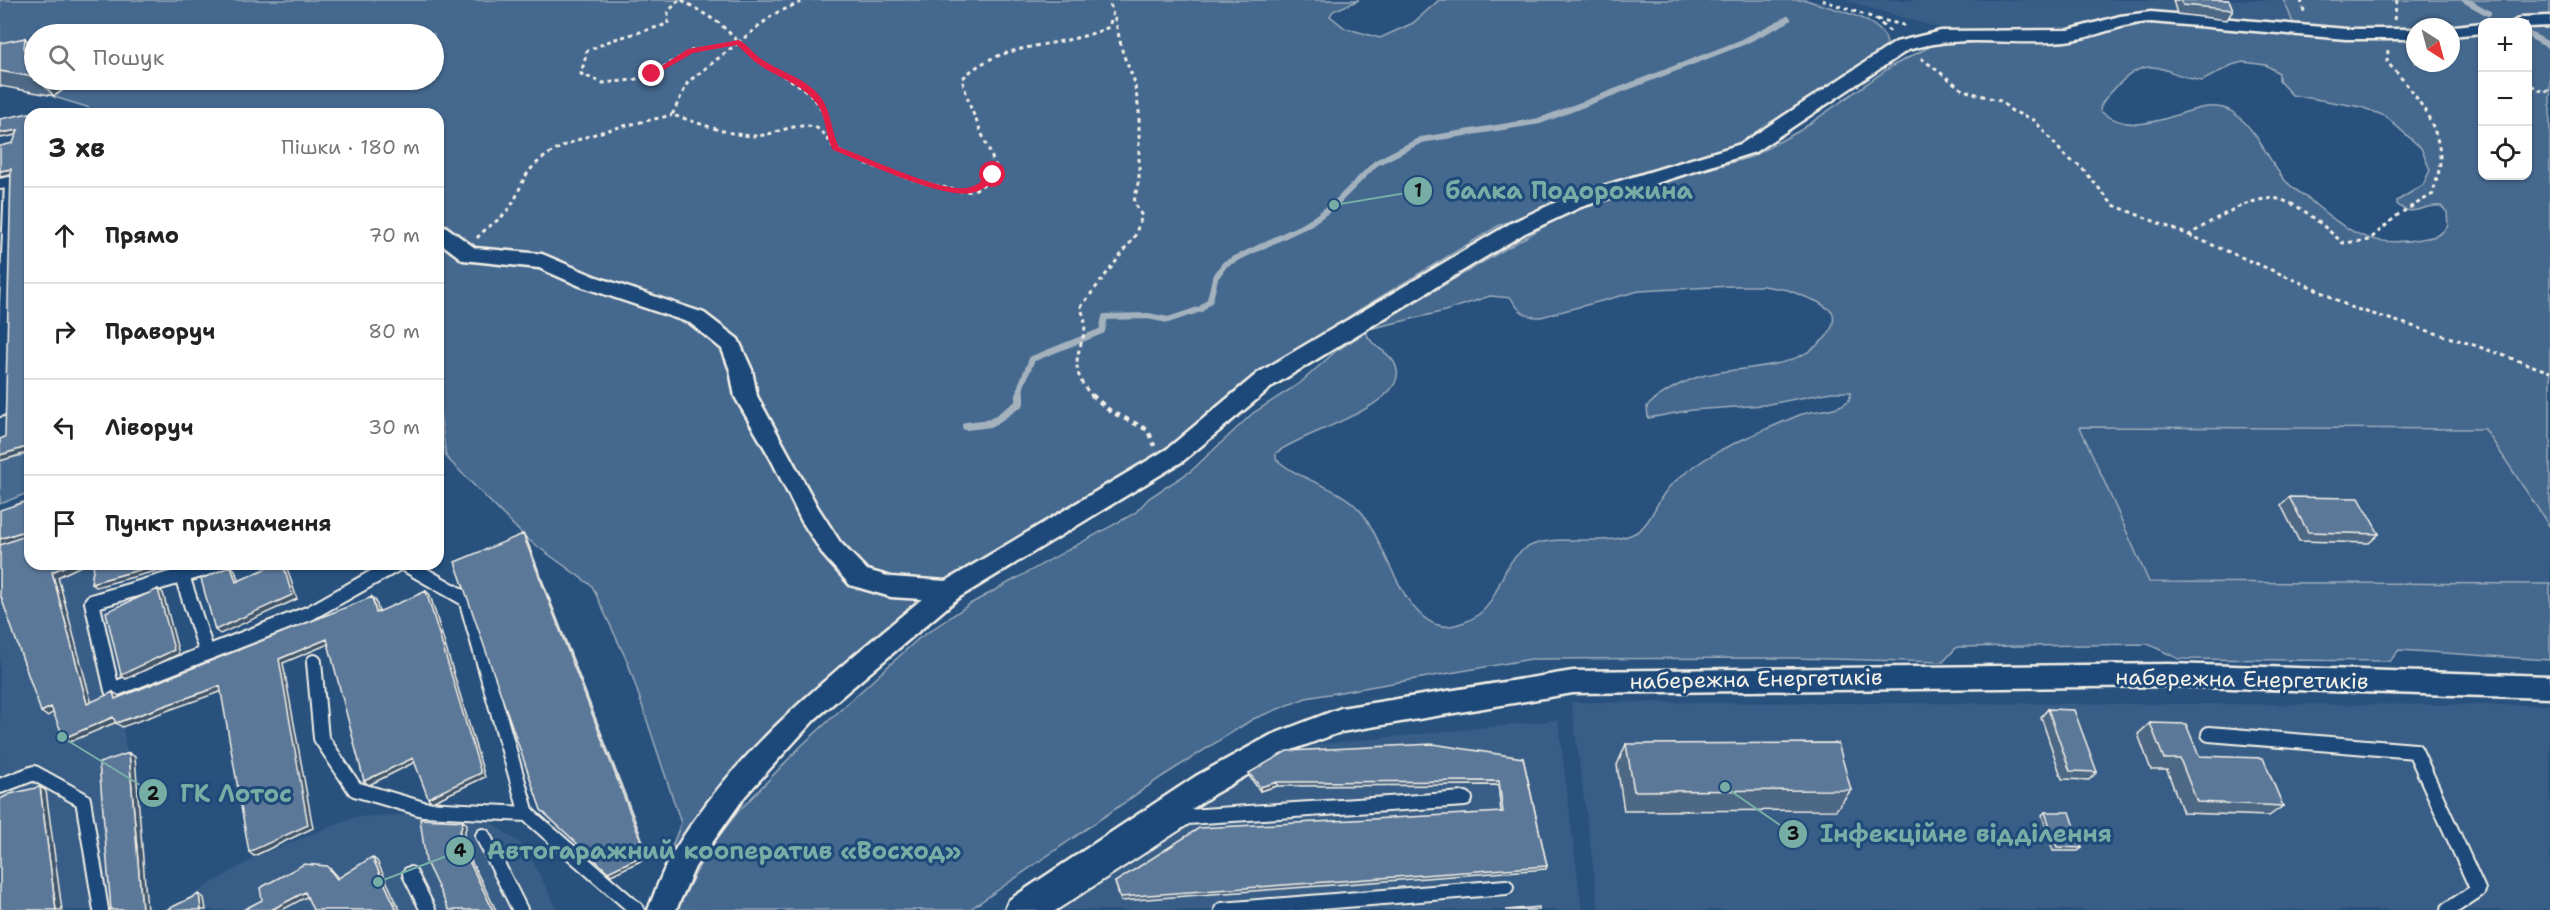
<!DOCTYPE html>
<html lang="uk">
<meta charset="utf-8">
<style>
:root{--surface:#fff;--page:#f6f6f6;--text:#222;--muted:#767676;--line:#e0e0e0}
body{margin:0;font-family:"Shantell Sans",sans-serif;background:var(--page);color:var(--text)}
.controls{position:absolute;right:18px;top:18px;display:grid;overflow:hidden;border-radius:12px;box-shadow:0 2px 4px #0004}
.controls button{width:54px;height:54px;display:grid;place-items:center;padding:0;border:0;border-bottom:2px solid var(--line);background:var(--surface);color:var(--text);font:30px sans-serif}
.compass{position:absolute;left:2406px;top:18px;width:54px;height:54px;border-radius:50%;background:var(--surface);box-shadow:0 2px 4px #0004;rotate:144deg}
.stop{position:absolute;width:18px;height:18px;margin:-14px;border:4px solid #e11d48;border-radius:50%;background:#fff}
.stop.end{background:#e11d48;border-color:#fff;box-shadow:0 2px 6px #0008}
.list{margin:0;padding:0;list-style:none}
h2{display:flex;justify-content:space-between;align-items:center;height:78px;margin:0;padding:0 24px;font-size:26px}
h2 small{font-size:20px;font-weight:400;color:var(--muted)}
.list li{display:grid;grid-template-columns:39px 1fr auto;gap:18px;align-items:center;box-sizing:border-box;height:96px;padding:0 24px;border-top:2px solid var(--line)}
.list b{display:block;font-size:22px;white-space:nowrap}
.list em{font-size:20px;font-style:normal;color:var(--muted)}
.icon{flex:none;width:33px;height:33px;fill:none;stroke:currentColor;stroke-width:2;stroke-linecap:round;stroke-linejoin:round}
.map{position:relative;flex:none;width:2550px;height:910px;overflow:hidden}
.search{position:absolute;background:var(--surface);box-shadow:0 2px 4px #0004;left:24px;top:24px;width:420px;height:66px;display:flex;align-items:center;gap:15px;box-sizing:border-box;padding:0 21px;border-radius:33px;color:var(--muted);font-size:22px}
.panel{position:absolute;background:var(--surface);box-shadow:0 2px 4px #0004;left:24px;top:108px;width:420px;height:462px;border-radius:18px}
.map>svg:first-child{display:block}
.built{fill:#375d86}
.green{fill:#45688e;stroke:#9cacbb;stroke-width:1.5;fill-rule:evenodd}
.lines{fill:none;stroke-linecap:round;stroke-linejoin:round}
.stream-far1{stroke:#a4b2be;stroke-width:6}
.stream{stroke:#a4b2be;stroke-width:8}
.lane-far1-casing{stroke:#f4f1e8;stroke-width:14}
.lane-casing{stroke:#f4f1e8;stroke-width:18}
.street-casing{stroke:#f4f1e8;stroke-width:5}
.path-far1{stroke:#f4f1e8;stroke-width:3;stroke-dasharray:4 4;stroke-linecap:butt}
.path{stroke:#f4f1e8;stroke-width:4.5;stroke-dasharray:5 5;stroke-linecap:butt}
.lane-far1{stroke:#1f4a7a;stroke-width:10}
.lane{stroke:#1f4a7a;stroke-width:14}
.street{fill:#1f4a7a;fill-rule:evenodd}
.wall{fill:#4e6784;stroke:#f4f1e8;stroke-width:1.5}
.shaded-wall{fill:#40546b;stroke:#f4f1e8;stroke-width:1.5}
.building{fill:#5b7899;stroke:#f4f1e8;stroke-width:1.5}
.route{fill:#e11d48}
.labels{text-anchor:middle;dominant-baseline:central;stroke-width:6;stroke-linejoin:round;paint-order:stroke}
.street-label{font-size:22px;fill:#f4f1e8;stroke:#1f4a7a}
.leader{fill:none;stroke:#76ada5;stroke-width:2}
.callout-dot{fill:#76ada5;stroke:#1f4a7a;stroke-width:2}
.mark-label{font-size:18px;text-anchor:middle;font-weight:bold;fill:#111}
.callout-label{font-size:24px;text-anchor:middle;font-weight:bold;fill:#76ada5;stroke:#1f4a7a;stroke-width:6;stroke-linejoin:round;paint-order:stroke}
</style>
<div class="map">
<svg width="2550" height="910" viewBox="0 0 2550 910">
<rect width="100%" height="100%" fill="#28517e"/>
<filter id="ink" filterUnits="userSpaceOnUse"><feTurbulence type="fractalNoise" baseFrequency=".0167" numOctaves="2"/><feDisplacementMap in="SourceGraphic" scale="12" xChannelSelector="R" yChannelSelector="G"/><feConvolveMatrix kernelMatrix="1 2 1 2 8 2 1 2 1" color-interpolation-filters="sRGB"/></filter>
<g filter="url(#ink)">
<!-- built -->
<path class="built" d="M1843,0H2284L2295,28L2152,12L2108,18L2059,32L1942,29Z
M2080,427L2485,429L2550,527V584L2149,582Z
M0,557L30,564H102L147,910H0Z
M1571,702L2550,705V910H1599Z
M1558,720L1582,910H1042L1282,748Z
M421,814L483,817L525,847L558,910H167L259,855L354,817Z"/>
<!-- green -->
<path class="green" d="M0,0H1359L1333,11L1330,16L1345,28L1380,38L1413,23L1439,0H1806C1829,8 1889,19 1887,47L1759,132L1732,146L1573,195L1498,226L1359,310L1263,375L1199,430L991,566L791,728L664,884L667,860L681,823L628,663L592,586L526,538L446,457L438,398V114H96L87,107L54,97L77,80H434V34H34V57L0,64Z
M2284,0H2550V527L2485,429L2080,427L2149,582L2550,584V660L2399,650L2390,661L2179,659L2148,644L1957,647L1943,662L1795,658L1531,659L1306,698L1253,719L1163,776L969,910H677L707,851L738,812L801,746L918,639L970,604L1135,513L1149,498L1191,471L1253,413L1300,383L1336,351L1366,332C1371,349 1394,352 1397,370C1404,407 1300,433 1276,453V459C1302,483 1341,485 1363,514C1386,545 1401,614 1438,625C1447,628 1456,625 1465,622C1503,607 1494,571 1523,550C1550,530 1604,549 1635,533C1652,524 1656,500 1670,486C1705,452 1753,435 1797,416C1813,409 1837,412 1849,400L1851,392H1831L1764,405L1692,410L1648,418L1647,406C1660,394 1678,384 1695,378C1739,363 1792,375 1826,337C1832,329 1836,320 1832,311L1818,302L1788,290L1763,286H1731L1639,291L1541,317C1526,318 1518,311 1511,298L1490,296L1445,311L1369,329L1555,220L1585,205L1751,157L1799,131L1892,66L1933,45L1973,39L2060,43L2145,22L2355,39C2340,23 2316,25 2295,28ZM2482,22H2528V176H2482ZM2415,27H2451V63H2415ZM2243,62L2266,65L2279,73V81L2292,95L2361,107L2385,116L2421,148L2430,170L2423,185L2397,201V204C2412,219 2423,204 2441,206L2447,212L2448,226C2439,237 2434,237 2421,239C2371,249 2348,232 2311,201C2302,194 2290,187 2283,178C2266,156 2257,130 2234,113C2197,88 2148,149 2100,111C2100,102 2109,95 2115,88C2152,49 2162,75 2202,81L2232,65Z
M30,454V492L0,504V460Z"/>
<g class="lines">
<!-- stream-far1 -->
<path class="stream-far1" d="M2465,0L2488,13
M2528,34L2550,46
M1020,397L1021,386L1032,359L1102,331L1105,317L1148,316L1168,320L1201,309L1210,300L1215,278L1225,264L1308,224L1334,205L1376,163L1421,140L1540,121L1743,42L1788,19"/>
<!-- stream -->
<path class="stream" d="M966,426L991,423L1020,403V395"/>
<defs>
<path id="lane-far1" d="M0,184L10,182L1,397"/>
<path id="lane" d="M0,409L1,395
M221,564L92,602L112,690L310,613L397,564
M405,564L466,599L527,814
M182,576L207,653
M314,662L321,738L355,789L423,809L527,814L637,910
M2209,734L2415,751L2478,890L2448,910
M0,786L34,773L83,800L101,910
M483,836L520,910
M410,874L428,910
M1044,910L1187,817L1465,799
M1222,910L1506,887"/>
<path id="street" d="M2151,12L2346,29H2415V39H2346L2151,22C2121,23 2095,38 2065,41C2012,46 1960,33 1908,50L1755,152L1581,207L1525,233L1274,385L1183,461L958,598L815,719L745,796L695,867L676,910H648C656,890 664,866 676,848C738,747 832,674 922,599L891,597L850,585L824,556L801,520L771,459L735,397L730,370L722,349L690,323L580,286L539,268L463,260L438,241V224L445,226L475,248L542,254L594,276L704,313L738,339L752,370L757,396L817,506L840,542L867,570L891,577L946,581L1167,449L1258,373L1511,223L1567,197L1741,144L1896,42L1941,31L2069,30L2120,16Z
M2550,16V26L2528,27V22H2513L2522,17Z
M2482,23V33L2451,36V27H2446Z
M2169,664L2550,676V698L2169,686L1573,693L1341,732L1289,751L1214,794L1043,910H1005L1009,900L1196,776L1271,735L1341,708L1573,671Z"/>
</defs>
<!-- lane-far1 casing -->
<use href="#lane-far1" class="lane-far1-casing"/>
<!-- lane casing -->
<use href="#lane" class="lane-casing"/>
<!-- street casing -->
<use href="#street" class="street-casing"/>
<!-- path-far1 -->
<path class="path-far1" d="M679,0L668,12V24L612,40L587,51L581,74L603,83L633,80L652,74L691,51L739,42L774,14L806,0
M682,0L719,23L739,42L688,82L672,115C699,122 728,136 756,136C775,135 794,122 814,127C826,131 827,142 836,149C851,161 951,194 970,191C983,188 990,178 996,167L970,106L962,79C1002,39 1060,50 1109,27L1113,12L1108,0
M1822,0L1874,18L1891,32
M2301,0L2305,15
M1877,19L1908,26
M2394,20L2397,0
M739,42C745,47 750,54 756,59C790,83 822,87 829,134
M1921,58L1963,90L2000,101L2012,111L2034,120L2066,157L2081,167L2113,205L2189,235C2210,222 2253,194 2278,199C2303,205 2324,227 2343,243L2369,240L2399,214L2433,194C2435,183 2440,172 2440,161C2441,124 2411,88 2387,62L2388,50
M2528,78L2531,85L2543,92L2550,89
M2189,235L2316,289L2350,307L2471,344L2550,372
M477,238C486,227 499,221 508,210C518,198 520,182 530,170C559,136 631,125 672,115
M1093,397C1055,357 1099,339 1080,308L1134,238L1142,216L1134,202L1139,179V111L1134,80L1123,54L1114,15"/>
<!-- path -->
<path class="path" d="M1092,395L1110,411L1148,430L1154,446"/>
<!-- lane-far1 -->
<use href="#lane-far1" class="lane-far1"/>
<!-- lane -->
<use href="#lane" class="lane"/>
<!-- street -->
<use href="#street" class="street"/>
</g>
<!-- wall -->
<path class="wall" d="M2173,0H2229L2233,10L2227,20L2177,14Z
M0,43L34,49V80H77L54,96L0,86Z
M2289,497L2379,534L2369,543L2299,541L2281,505Z
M2048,709L2097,772L2089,780L2062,779L2041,717Z
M2150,723L2199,756L2283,806L2269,816L2183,813L2167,770H2151L2138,734Z
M1626,744L1851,790L1836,810L1624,811L1617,765Z
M1523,758L1547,866L1546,869L1121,901L1115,882L1501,812L1498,785L1277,786L1260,791L1249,776V773Z
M2045,812L2082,848L2078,851H2053L2042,815Z"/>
<!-- shaded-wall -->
<path class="shaded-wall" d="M25,38L34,49V62L24,49Z
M39,80H77L54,96Z
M18,130L22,134L0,138V133Z
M11,169L16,174L0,177V171Z
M30,446V452L0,461V455Z
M30,529V535L0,546V539Z
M523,534L526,538L649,857L611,875L608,872Z
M70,564H81V566L58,577L93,708L87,704L52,572Z
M161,564H182L96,587L91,583Z
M283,564H285L286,565L297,599L220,634L215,630Z
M231,566L235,570L240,586L236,582Z
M158,589L163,593L179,654L126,679L121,675Z
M426,591L430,595L485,777L432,802L428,798Z
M372,597L376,601L380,617L376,613Z
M327,639L331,643L283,663L313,828L254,856L249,852L279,659Z
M220,686L225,690L122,727L116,723Z
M113,692L119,696L120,703L115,699Z
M51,707L57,711L47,716L41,712Z
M113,717L119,721L70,742L64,738Z
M129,753L135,757L147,910H142Z
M413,758L417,761L369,785L364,781Z
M1277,782V786L1260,791V787Z
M40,787L46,791L62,910H56Z
M463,821L467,824L462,843L496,910H493L458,839Z
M372,857L377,861L400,910H397Z
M327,866L332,870L342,882L337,879Z
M305,892L310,895L282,910H271Z
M199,894L204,898L206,910H201Z"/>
<!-- building -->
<path class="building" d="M2181,0H2229L2233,10L2183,5Z
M25,38L24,49L34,51V77L0,71V43Z
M44,110V114H30V446L0,455V439L5,437L11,169L0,171V146L13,143L18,130L0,133V119Z
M2289,497L2359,498L2379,534L2308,532Z
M30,500V529L0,539V510Z
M30,534V564H70L52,572L87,704L113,692L115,699L372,597L376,613L426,591L481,773L428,798L413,758L364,781L327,639L279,659L308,825L249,852L220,686L116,723L113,717L64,738L51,707L41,712L0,594V545Z
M523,534L646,854L608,872L541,810L455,562Z
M94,564H161L91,583Z
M276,564H283L292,595L215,630L201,579L231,566L236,582Z
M158,589L174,650L121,675L106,612Z
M2048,709L2074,710L2097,772L2070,771Z
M2150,723L2186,724L2199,756L2263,758L2283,806L2197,802L2180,759H2164Z
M1838,743L1851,790L1634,791L1626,744Z
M1433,744L1523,758L1547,866L1120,897L1115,882L1199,828L1503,812L1499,781L1277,782L1260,787L1249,773L1287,751Z
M129,753L142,910H111L99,763Z
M40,787L56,910H0V799L10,794Z
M2045,812H2070L2082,848L2057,847Z
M420,819L463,821L458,839L493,910H449L426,862Z
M372,857L397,910H313L305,892L271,910H243L262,900L260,888L304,864L327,866L337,879Z
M199,894L201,910H166Z
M1539,907V910H1506Z"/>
</g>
<!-- route -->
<path class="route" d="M739,40C747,44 753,53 760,58C779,72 808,78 822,99C832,115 831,131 839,147C869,158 939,192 967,188C977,186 984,180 990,173L997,175C990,184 983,191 971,193C942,199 864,162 833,150C824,133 827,113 813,99C797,81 773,76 754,61C748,56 743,50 737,45L693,53L655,75L649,74L688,49Z"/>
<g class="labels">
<!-- street labels -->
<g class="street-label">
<text transform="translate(1756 679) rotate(-1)">набережна Енергетиків</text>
<text transform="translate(2242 679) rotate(1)">набережна Енергетиків</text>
</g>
</g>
<!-- callouts -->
<path class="leader" d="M1334 205L1418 191M62 737L153 793M1725 787L1793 834M378 882L460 851"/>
<g class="callout-dot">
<circle cx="1334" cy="205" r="6"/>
<circle cx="62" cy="737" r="6"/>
<circle cx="1725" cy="787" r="6"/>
<circle cx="378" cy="882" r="6"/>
<circle cx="1418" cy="191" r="15"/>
<circle cx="153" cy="793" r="15"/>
<circle cx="1793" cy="834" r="15"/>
<circle cx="460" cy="851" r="15"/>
</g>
<g class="mark-label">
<text x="1418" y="197">1</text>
<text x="153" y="800">2</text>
<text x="1793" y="840">3</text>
<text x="460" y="857">4</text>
</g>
<g class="callout-label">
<text x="1569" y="199">балка Подорожина</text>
<text x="236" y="802">ГК Лотос</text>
<text x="1966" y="842">Інфекційне відділення</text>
<text x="724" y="859">Автогаражний кооператив «Восход»</text>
</g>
</svg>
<div class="controls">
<button>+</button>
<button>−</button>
<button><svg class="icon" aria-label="locate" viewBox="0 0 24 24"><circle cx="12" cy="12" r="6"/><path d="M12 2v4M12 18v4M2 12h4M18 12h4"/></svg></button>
</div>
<svg class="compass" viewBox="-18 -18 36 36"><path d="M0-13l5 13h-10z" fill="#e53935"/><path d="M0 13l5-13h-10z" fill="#767676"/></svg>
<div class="stop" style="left:993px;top:175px"></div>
<div class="stop end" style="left:652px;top:74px"></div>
<div class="search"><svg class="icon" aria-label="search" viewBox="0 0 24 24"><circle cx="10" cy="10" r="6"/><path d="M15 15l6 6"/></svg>Пошук</div>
<section class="panel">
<h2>3 хв<small>Пішки · 180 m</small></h2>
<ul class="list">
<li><svg class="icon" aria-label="ahead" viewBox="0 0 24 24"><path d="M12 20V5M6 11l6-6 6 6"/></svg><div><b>Прямо</b></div><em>70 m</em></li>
<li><svg class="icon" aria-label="right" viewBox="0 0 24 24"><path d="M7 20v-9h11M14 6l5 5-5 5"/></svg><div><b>Праворуч</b></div><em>80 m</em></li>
<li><svg class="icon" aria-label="left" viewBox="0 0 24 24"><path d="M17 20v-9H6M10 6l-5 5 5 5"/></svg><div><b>Ліворуч</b></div><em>30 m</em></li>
<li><svg class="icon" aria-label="arrive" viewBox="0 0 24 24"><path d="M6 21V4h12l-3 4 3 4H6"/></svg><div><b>Пункт призначення</b></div></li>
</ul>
</section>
</div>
